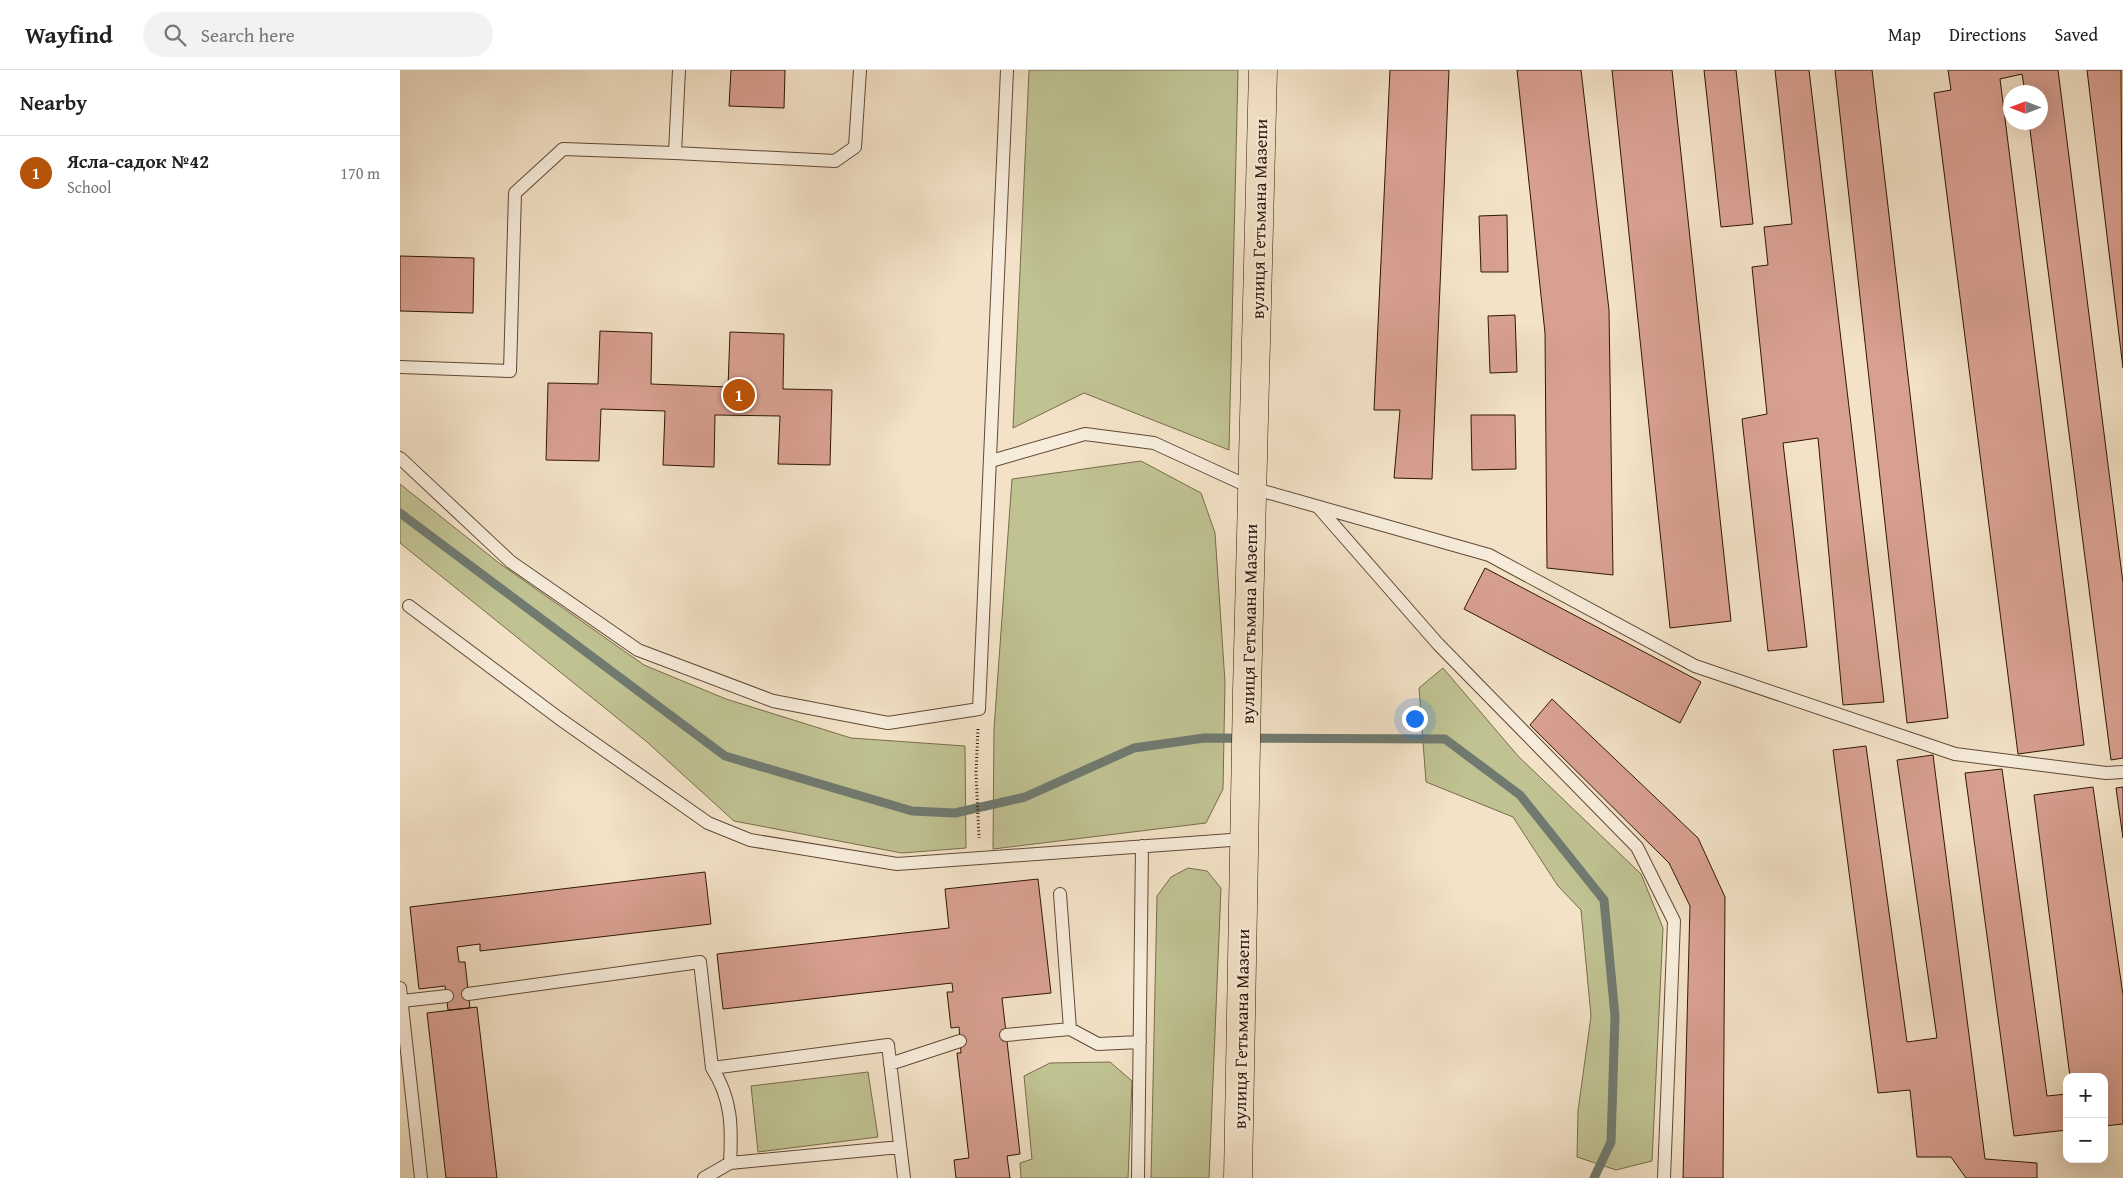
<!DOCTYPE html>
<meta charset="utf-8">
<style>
:root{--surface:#fff;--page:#f2f2f2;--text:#222;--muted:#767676;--line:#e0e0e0;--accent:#b45309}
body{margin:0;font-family:"Gentium Book Plus",serif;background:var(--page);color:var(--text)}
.controls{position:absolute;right:15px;bottom:15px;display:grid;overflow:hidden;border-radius:10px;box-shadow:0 5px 20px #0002}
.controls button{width:45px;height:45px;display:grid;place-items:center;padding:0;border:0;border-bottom:1px solid var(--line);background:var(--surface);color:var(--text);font:25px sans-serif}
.compass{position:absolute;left:1603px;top:15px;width:45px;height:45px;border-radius:50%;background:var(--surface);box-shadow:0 5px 20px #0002;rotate:270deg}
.you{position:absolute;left:1014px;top:648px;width:18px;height:18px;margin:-12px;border:4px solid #fff;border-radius:50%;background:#1a73e8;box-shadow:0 0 0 8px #1a73e833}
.badge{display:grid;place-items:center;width:32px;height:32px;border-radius:50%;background:var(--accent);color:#fff;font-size:16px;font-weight:700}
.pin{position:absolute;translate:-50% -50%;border:2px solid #fff;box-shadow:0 1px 5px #0006}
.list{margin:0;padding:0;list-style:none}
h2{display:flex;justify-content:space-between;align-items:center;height:65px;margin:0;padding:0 20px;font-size:21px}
h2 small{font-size:16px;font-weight:400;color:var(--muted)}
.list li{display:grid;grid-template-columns:32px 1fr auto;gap:15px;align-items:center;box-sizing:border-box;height:75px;padding:0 20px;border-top:1px solid var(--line)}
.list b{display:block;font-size:19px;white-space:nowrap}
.list p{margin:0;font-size:16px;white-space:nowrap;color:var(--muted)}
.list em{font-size:16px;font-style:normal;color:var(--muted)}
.icon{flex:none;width:28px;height:28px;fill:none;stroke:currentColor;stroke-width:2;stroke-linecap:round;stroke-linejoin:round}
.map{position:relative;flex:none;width:1723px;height:1108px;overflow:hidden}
header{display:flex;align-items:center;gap:30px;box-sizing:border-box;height:70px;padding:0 25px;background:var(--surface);border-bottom:1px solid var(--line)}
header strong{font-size:24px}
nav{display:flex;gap:28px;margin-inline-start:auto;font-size:18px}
.search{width:350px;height:45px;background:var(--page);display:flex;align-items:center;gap:12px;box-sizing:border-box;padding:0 18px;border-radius:28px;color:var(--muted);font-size:19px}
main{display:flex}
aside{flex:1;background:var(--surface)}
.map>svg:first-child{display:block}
.green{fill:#c0c292;stroke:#786c4b}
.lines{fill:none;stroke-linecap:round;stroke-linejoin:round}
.stream{stroke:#707a70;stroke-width:9}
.building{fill:#d8a091;stroke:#301604}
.service-casing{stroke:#614935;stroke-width:14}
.trunk-casing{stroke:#301604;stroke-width:29}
.path{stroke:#301604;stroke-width:3;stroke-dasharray:1 2.5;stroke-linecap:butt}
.service{stroke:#f7ecdb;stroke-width:12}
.trunk{stroke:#f3e2c7;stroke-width:28}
.labels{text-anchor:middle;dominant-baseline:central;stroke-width:4;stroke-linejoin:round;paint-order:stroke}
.street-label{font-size:18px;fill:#301604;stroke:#f7ecdb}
</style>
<header>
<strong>Wayfind</strong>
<div class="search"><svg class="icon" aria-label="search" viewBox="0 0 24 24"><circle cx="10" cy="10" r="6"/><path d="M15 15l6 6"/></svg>Search here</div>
<nav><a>Map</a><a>Directions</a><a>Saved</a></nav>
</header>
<main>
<aside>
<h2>Nearby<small></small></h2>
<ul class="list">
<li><span class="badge">1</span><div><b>Ясла-садок №42</b><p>School</p></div><em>170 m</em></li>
</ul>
</aside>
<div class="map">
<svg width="1723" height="1108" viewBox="0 0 1723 1108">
<rect width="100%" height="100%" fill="#f3e2c7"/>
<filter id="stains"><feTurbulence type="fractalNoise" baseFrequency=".004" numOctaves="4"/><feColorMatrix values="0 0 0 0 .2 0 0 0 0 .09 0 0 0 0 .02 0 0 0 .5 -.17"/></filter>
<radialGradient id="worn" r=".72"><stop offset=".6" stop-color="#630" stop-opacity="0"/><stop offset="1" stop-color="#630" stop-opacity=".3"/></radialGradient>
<!-- green -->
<path class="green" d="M629,0H838L829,380L684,323L613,358Z
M741,391L801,423L815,463L825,612L823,719L806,753L593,779L594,659L612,409Z
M0,414L99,493L244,595L326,629L451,668L565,676L566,778L502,783L334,751L247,672L0,473Z
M1043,598L1118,686L1241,804L1263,858L1252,1091L1216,1100L1177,1087L1178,1041L1191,946L1181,840L1158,816L1113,747L1026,712L1019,618Z
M788,798L807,801L821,818L809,1108H751L757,826L771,807Z
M710,992L732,1011L728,1108H621L620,1093L632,1089L624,1006L650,993Z
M468,1002L478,1067L358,1082L351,1016Z"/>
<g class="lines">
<!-- stream -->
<path class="stream" d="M0,443L325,686L512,741L555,743L625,727L734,678L804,668L1045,669L1120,725L1204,830L1215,946L1211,1072L1194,1108"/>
</g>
<!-- building -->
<path class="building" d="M331,0H385L384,38L329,36Z
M990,0H1049L1032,409L994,408L1000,340H974Z
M1117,0H1181L1209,240L1213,505L1147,498L1145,263Z
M1212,0H1272L1331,551L1270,558Z
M1304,0H1336L1353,154L1321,157Z
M1375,0H1409L1484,632L1443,635L1418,368L1383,373L1407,577L1368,581L1342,349L1367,344L1352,197L1368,195L1364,157L1392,154Z
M1435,0H1472L1548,648L1507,653Z
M1548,0H1658L1723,513V688L1711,690L1629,52H1640V22H1625L1622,4L1600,9L1684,675L1618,684L1534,23L1551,20Z
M1687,0H1721L1723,298Z
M1107,145L1108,202H1081L1079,146Z
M0,186L74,188L73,243L0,241Z
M1115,245L1117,302L1090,303L1088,246Z
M200,261L252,263L251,314L328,317L330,262L384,264L383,319L432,320L430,395L378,394L380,346L315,345L314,397L263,395L265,341L201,339L199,391L146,390L148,313L198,314Z
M1071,345H1115L1116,399L1072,400Z
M1085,498L1301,612L1280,653L1064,539Z
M1152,629L1298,768L1325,827L1323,1108H1283L1290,836L1269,793L1130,655Z
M1466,676L1507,972L1537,968L1497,690L1533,685L1585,1089L1637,1093V1108H1566L1551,1087H1517L1510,1020L1478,1023L1433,680Z
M1602,699L1647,1026L1667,1024V1060L1614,1066L1565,703Z
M1693,717L1723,925V1054L1704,1056V1007H1670L1634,725Z
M1723,717V768L1716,718Z
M305,802L311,854L80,881V874L57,877L59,892H65L70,938L48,940L45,916L19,919L10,837Z
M638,809L651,923L602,928L620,1084L607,1086L610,1108H556L554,1090L569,1088L557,983H561L559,957L551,958L547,922H553L552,913L323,939L317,884L549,858L545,819Z
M77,937L97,1108H46L27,943Z"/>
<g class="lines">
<defs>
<path id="service" d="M275,83L435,91L455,77L460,0
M0,297L110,301L115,123L163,79L275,83L279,0
M0,388L111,492L238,580L373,631L488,653L579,639L607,0
M591,391L685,364L754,373L852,418L1089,485L1295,596L1555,684L1706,703L1723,702
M919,438L1038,574L1237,777L1274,851L1264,1108
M9,536L160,649L308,753L350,770L497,794L845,769
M660,824L670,959
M0,918L21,1108
M68,924L300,892L312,998L488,975L504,1108
M2,931L47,926
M606,965L670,959L698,974L740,972
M490,994L560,971
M312,998C332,1029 332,1057 330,1093L500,1077
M304,1108L330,1093
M738,1108L742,776"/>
<path id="trunk" d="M838,1108L847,621L863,0"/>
</defs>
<!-- service casing -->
<use href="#service" class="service-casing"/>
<!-- trunk casing -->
<use href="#trunk" class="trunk-casing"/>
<!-- path -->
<path class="path" d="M578,659L576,702L579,768"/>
<!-- service -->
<use href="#service" class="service"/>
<!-- trunk -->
<use href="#trunk" class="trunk"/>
</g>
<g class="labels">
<!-- street labels -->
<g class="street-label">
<text transform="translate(859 149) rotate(-89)">вулиця Гетьмана Мазепи</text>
<text transform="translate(849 554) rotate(-89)">вулиця Гетьмана Мазепи</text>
<text transform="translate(841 959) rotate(-89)">вулиця Гетьмана Мазепи</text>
</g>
</g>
<rect width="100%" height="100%" filter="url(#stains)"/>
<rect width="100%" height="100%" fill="url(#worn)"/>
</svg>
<div class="controls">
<button>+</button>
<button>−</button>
</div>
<svg class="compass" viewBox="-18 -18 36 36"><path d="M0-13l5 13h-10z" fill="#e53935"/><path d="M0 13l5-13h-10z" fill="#767676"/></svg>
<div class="you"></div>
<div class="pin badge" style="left:339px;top:325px">1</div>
</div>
</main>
